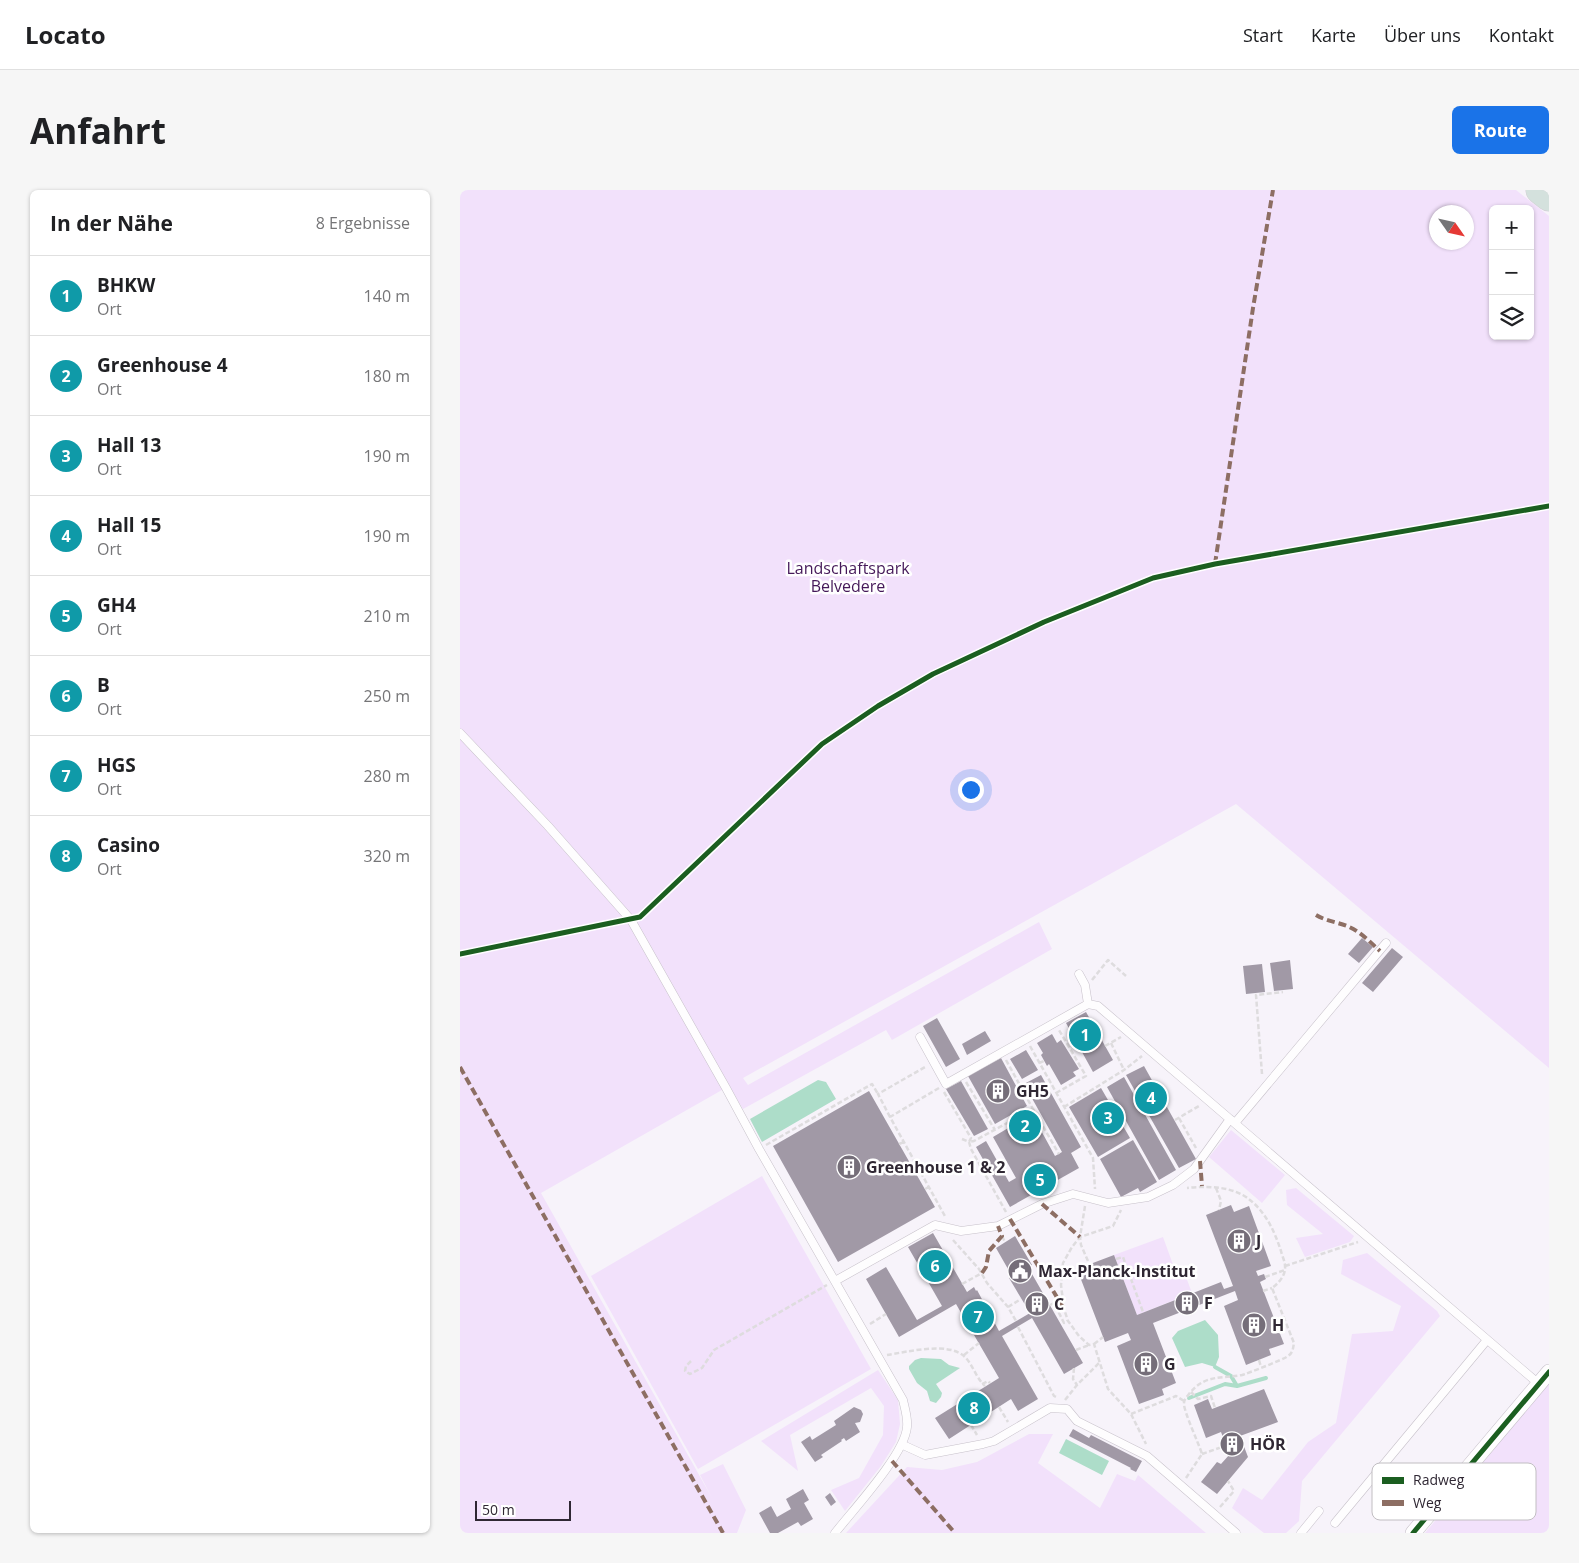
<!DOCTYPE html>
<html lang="de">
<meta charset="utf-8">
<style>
:root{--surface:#fff;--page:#f6f6f6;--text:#202124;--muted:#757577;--line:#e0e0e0;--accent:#1a73e8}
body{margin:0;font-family:"Open Sans",sans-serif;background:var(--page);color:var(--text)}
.controls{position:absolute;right:15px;top:15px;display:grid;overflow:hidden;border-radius:8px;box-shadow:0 1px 4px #0004}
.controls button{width:45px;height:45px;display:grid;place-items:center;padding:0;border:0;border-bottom:1px solid var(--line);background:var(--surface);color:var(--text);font:25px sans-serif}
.compass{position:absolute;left:969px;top:15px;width:45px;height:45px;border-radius:50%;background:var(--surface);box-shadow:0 1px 4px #0004;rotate:124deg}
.scale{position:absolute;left:15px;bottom:12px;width:96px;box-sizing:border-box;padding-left:5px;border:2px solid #2f2733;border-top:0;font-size:14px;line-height:18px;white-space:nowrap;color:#2f2733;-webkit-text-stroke:4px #fff;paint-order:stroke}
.you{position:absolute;left:510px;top:599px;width:18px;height:18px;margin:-12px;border:4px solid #fff;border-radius:50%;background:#1a73e8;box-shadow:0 0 0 8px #1a73e833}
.badge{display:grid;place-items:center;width:32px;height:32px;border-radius:50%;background:var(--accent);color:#fff;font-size:16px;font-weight:700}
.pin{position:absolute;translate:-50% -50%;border:2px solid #fff;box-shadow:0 1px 5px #0006}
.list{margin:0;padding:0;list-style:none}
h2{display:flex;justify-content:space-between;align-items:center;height:65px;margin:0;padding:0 20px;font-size:21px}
h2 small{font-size:16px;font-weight:400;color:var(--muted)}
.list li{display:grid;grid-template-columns:32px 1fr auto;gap:15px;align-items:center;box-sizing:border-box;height:80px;padding:0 20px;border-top:1px solid var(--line)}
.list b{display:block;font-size:19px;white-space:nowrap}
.list p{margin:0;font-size:16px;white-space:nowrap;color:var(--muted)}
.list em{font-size:16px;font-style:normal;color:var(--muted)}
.icon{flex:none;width:28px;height:28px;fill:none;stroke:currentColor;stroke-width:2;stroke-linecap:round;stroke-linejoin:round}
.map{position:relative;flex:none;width:1089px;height:1343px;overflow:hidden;border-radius:8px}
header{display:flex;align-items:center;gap:30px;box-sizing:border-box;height:70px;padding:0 25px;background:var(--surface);border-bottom:1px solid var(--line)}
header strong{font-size:24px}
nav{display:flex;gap:28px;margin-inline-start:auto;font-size:18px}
.intro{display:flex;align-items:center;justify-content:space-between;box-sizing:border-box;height:120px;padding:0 30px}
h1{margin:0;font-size:35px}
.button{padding:12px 22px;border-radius:8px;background:var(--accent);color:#fff;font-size:18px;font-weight:700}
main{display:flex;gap:30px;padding:0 30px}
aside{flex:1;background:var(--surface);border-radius:8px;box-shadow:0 1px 4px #0004}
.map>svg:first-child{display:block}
.green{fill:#f2e1fb;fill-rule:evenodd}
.water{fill:#adddc9}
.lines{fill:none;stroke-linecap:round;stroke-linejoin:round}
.stream{stroke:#adddc9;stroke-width:4}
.building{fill:#a199a6}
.service-casing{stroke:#c7c1ca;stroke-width:9}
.minor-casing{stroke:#c7c1ca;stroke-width:16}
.motorway-casing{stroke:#d2d0d5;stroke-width:29}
.path{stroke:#dedcde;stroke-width:2.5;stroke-dasharray:5 2.5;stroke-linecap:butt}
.service{stroke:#fefdfe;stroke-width:8}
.minor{stroke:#fefdfe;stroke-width:15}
.motorway{stroke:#d4e1dd;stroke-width:28}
.quiet{stroke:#8d6e63;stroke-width:4;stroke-dasharray:8 4;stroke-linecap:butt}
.cycleway-casing{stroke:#fff;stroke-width:8}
.cycleway{stroke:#1b5e20;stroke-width:5}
.labels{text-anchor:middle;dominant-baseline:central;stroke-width:5;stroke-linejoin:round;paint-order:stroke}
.park-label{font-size:16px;fill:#451959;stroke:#fff}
.poi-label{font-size:16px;font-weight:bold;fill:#2f2733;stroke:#fff;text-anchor:start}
.key{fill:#fff;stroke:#c1bec2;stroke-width:1}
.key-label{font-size:14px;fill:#2f2733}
</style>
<header>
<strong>Locato</strong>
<nav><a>Start</a><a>Karte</a><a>Über uns</a><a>Kontakt</a></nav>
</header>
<div class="intro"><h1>Anfahrt</h1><a class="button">Route</a></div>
<main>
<aside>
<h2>In der Nähe<small>8 Ergebnisse</small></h2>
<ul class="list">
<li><span class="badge" style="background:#0f9aa8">1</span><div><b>BHKW</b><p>Ort</p></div><em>140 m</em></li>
<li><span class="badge" style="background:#0f9aa8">2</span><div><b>Greenhouse 4</b><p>Ort</p></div><em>180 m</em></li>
<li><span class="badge" style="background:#0f9aa8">3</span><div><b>Hall 13</b><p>Ort</p></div><em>190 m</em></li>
<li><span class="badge" style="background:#0f9aa8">4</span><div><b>Hall 15</b><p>Ort</p></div><em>190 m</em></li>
<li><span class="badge" style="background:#0f9aa8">5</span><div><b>GH4</b><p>Ort</p></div><em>210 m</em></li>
<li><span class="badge" style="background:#0f9aa8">6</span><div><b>B</b><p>Ort</p></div><em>250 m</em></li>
<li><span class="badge" style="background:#0f9aa8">7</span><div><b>HGS</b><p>Ort</p></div><em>280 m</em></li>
<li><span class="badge" style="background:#0f9aa8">8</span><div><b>Casino</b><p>Ort</p></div><em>320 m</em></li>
</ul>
</aside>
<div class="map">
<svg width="1089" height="1343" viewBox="0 0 1089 1343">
<rect width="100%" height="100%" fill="#f7f3fa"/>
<!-- green -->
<path class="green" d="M0,0H1056L1089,26V878L776,614L283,888L288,895L579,732L592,759L432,850L426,840L283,919L269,896L81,1003L252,1308L240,1285L263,1274L286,1320L277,1343H0ZM1033,19H1070V146H1033ZM976,22H1006V52H976Z
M771,940L825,985L802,1013L749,967Z
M302,986L411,1179L238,1279L131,1086Z
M836,998L894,1046L890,1052L845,1067L836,1048L863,1044L827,1015L826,1000Z
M703,1047L715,1080L726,1087L732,1103L677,1125L654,1065Z
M907,1063L977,1121L980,1126L842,1291L839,1331L826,1343H804L772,1318L783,1298L802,1310L848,1252L876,1233L892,1144L933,1141L941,1116L881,1084L883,1070Z
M418,1180L438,1210L440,1234L436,1252L421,1276L385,1321L371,1300L399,1288L423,1245L424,1216L411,1198L330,1245L338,1281L301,1251Z
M1089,1193V1343H965Z
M569,1244H593L578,1273L640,1318L657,1284L675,1291L678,1285L746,1343H386L447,1277L482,1280L517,1272Z"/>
<!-- water -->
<path class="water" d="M358,890L366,892L376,909L302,952L290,929Z
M745,1130L758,1145L759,1167L755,1177L742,1173L725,1177L712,1148L718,1141Z
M461,1168L481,1169L489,1175L500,1178L476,1194L482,1203L481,1207L476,1213L470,1211L467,1201L457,1193L449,1179V1176L455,1170Z
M606,1249L649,1271L642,1285L599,1263Z"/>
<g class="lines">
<!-- stream -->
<path class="stream" d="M755,1177L771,1186L777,1196L806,1188
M729,1208L765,1194L777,1196"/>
</g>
<!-- building -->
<path class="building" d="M902,748L913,757L899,773L888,764Z
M932,758L943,767L913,802L902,793Z
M830,770L833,799L814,801L810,773Z
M802,774L805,802L786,804L783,776Z
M626,822L653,870L633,882L606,833Z
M477,828L500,869L486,877L463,836Z
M525,841L531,851L507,865L502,854Z
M592,844L597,853L601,850L619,879L613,882L616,886L601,895L589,874L587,876L581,865L583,863L577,853Z
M566,860L578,880L562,889L550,869Z
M541,868L567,916L535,934L508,886Z
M684,876L736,969L719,978L666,885Z
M581,885L621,957L611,963L619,978L550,1017L516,957L526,951L549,992L556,988L533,947L572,924L595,966L602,962L564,894Z
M664,887L716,980L699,990L647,897Z
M501,891L528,939L514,946L486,899Z
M641,898L670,948L638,967L609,917Z
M409,901L475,1017L378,1072L313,956Z
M673,950L697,992L680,1002L678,998L661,1007L640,969Z
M771,1015L774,1022L789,1016L811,1076L796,1081L798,1086L804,1084L806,1089L800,1092L824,1154L809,1159L811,1165L786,1175L764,1116L778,1110L775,1101L693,1133L716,1193L702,1199L704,1205L679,1214L657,1156L671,1150L668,1143L645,1152L617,1079L654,1065L677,1125L761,1092L764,1099L773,1096L746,1025Z
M473,1043L507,1102L514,1097L516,1101L517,1100L539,1141L570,1123L549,1088L552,1086L536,1058L555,1046L572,1075L568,1077L623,1173L604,1184L572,1128L542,1146L578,1209L558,1221L551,1209L489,1249L475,1228L539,1188L496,1114L439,1147L406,1089L426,1077L457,1130L482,1116L448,1057Z
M804,1199L818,1232L780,1246L788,1267L757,1304L741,1292L757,1272L761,1274L770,1264L768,1260L764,1261L760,1251L764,1250L761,1242L746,1248L734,1215L748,1209L752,1219Z
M394,1217L401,1220L403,1224L400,1232L395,1233L400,1242L386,1251L384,1248L381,1250L382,1251L361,1265L363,1267L355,1272L341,1252L350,1246L352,1250L376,1235L374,1231Z
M613,1239L629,1248L631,1245L682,1271L676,1282L670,1279L671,1278L609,1246Z
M343,1299L349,1310L344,1313L353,1329L341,1336L338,1332L318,1343H310L299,1323L311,1316L317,1327L331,1319L326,1309Z
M370,1303L376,1312L371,1316L365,1307Z"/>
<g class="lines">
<defs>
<path id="service" d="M0,543L88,636L171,730L266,898L299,959L443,1210C445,1219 448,1228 447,1237C445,1264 393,1320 375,1343
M619,784L625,795L628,814
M460,847L486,894L628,814L638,816L1079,1194
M775,933L926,753
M375,1091L475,1035L501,1041L538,1036L582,1014L613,1004L648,1013L688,1007L713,995L734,979L770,929
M443,1255L465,1265L523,1254L534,1251L590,1218L607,1219L617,1231L687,1266L776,1343
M875,1333L1027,1150
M841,1343L859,1321"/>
<path id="minor" d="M953,1343L1089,1182"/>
<path id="motorway" d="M1080,0L1089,7"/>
</defs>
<!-- service casing -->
<use href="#service" class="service-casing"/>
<!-- minor casing -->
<use href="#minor" class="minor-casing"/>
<!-- motorway casing -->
<use href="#motorway" class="motorway-casing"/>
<!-- path -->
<path class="path" d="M632,790L648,770L666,786
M651,853L664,880
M570,856L633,968L635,999
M645,856L661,847
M546,870L573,919
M579,873L584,871
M802,884L796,805L823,802
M506,892L535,940
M479,898L430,927L486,1028
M484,902L511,948L509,952L514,951L573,919L599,964
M596,903L626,886L599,840
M604,917L664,880L682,866
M430,927L418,904L465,877
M719,928L736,958
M715,930L739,916
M502,949L509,952L511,959L546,1022
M439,954L444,952
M306,955L412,894L418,904
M756,998L761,1011L759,1020
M465,999L469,997
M625,1016L620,1047L612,1057L603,1073L601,1095L604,1119L608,1131L619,1146L629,1155L634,1154L648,1199L671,1224L686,1254
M542,1046L545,1052
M493,1050L519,1079L527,1093L548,1117L556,1131
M656,1069L663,1067L683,1122
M628,1071L621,1055L620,1047L653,1036L661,1020
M825,1076L898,1052
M805,1087L825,1080
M502,1094L522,1083
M803,1101L812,1098
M590,1115L594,1113L604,1133L607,1131
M548,1117L561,1109
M410,1134L426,1124
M558,1137L594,1206L598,1208
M634,1154L643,1147
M616,1160L629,1155
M427,1165C447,1162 489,1151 505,1167C513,1175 516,1188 525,1196
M504,1165L519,1153
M799,1170L801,1177
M231,1171L226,1176L225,1181L230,1184L242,1178L254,1160L367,1095
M614,1178L613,1189L617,1195
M522,1194L528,1191L530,1193
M731,1202L738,1209L751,1206L755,1218
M605,1210L617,1195L639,1173
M539,1217L548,1232
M671,1224L716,1206L724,1211
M511,1235L517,1245
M742,1264L762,1257
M726,1288L742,1264C739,1254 723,1220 724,1213C724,1209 727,1207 729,1204C745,1184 760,1189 782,1185C786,1184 825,1169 828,1166C833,1163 833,1158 834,1153L812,1098C819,1093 826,1085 825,1076C825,1071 822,1066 821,1061C814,1040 805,1020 786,1007C769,996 747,996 727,998
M760,1317L774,1301L768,1291"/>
<!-- service -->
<use href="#service" class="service"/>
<!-- minor -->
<use href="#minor" class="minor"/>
<!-- motorway -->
<use href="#motorway" class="motorway"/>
<!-- quiet -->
<path class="quiet" d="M755,374L793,118L813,0
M856,725C866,731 877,732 887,736C900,741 910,752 920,761
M0,877L263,1343
M740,971L742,996
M582,1014L620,1047
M550,1029L604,1119
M522,1083L526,1077L529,1061L542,1046L538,1036
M432,1271L495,1343"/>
<defs>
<path id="cycleway" d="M0,764L180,727L362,554L418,516L473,484L584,432L693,388L755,374L1089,316
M953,1343L1089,1182"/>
</defs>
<!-- cycleway casing -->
<use href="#cycleway" class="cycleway-casing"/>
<!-- cycleway -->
<use href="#cycleway" class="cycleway"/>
</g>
<!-- icons -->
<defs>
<symbol id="building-disc" viewBox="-11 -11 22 22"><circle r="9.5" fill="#756e79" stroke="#fff"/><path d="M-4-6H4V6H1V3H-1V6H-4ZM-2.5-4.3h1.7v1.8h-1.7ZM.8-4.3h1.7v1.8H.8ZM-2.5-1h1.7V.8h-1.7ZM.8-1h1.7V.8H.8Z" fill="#fff"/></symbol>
<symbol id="civic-disc" viewBox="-11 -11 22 22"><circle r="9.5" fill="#756e79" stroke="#fff"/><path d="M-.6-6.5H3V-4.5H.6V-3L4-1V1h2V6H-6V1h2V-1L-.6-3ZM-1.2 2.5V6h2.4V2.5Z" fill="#fff"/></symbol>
</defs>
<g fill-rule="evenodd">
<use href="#building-disc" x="524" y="887" width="28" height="28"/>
<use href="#building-disc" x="375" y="963" width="28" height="28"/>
<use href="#building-disc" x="765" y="1037" width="28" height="28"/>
<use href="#civic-disc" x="546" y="1067" width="28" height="28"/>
<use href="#building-disc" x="713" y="1099" width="28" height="28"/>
<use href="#building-disc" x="563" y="1100" width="28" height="28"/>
<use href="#building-disc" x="780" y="1121" width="28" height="28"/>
<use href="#building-disc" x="672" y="1160" width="28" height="28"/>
<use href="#building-disc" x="758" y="1240" width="28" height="28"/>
</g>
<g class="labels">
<!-- park labels -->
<g class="park-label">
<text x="388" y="378">Landschaftspark<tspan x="388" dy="18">Belvedere</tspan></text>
</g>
<!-- poi labels -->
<g class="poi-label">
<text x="556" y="901">GH5</text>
<text x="406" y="977">Greenhouse 1 &amp; 2</text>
<text x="796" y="1051">J</text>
<text x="578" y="1081">Max-Planck-Institut</text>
<text x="744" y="1113">F</text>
<text x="594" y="1114">C</text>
<text x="812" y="1135">H</text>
<text x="704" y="1174">G</text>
<text x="790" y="1254">HÖR</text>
</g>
</g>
<!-- legend -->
<rect x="912" y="1273" width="164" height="57" rx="8" class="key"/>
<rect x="922" y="1287" width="22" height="7" fill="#1b5e20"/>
<rect x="922" y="1310" width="22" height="6" fill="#8d6e63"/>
<g class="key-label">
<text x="953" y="1295">Radweg</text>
<text x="953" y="1318">Weg</text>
</g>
</svg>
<div class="controls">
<button>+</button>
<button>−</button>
<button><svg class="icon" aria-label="layers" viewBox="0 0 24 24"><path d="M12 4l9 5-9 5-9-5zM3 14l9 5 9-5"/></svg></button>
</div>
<svg class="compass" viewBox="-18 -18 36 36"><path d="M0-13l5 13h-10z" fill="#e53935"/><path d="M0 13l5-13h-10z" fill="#757577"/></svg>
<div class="scale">50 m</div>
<div class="you"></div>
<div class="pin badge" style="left:625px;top:845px;background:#0f9aa8">1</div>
<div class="pin badge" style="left:565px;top:936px;background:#0f9aa8">2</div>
<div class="pin badge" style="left:648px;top:928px;background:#0f9aa8">3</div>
<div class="pin badge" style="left:691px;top:908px;background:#0f9aa8">4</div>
<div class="pin badge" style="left:580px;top:990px;background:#0f9aa8">5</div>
<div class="pin badge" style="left:475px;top:1076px;background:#0f9aa8">6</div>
<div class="pin badge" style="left:518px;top:1127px;background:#0f9aa8">7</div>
<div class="pin badge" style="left:514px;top:1218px;background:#0f9aa8">8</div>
</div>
</main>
